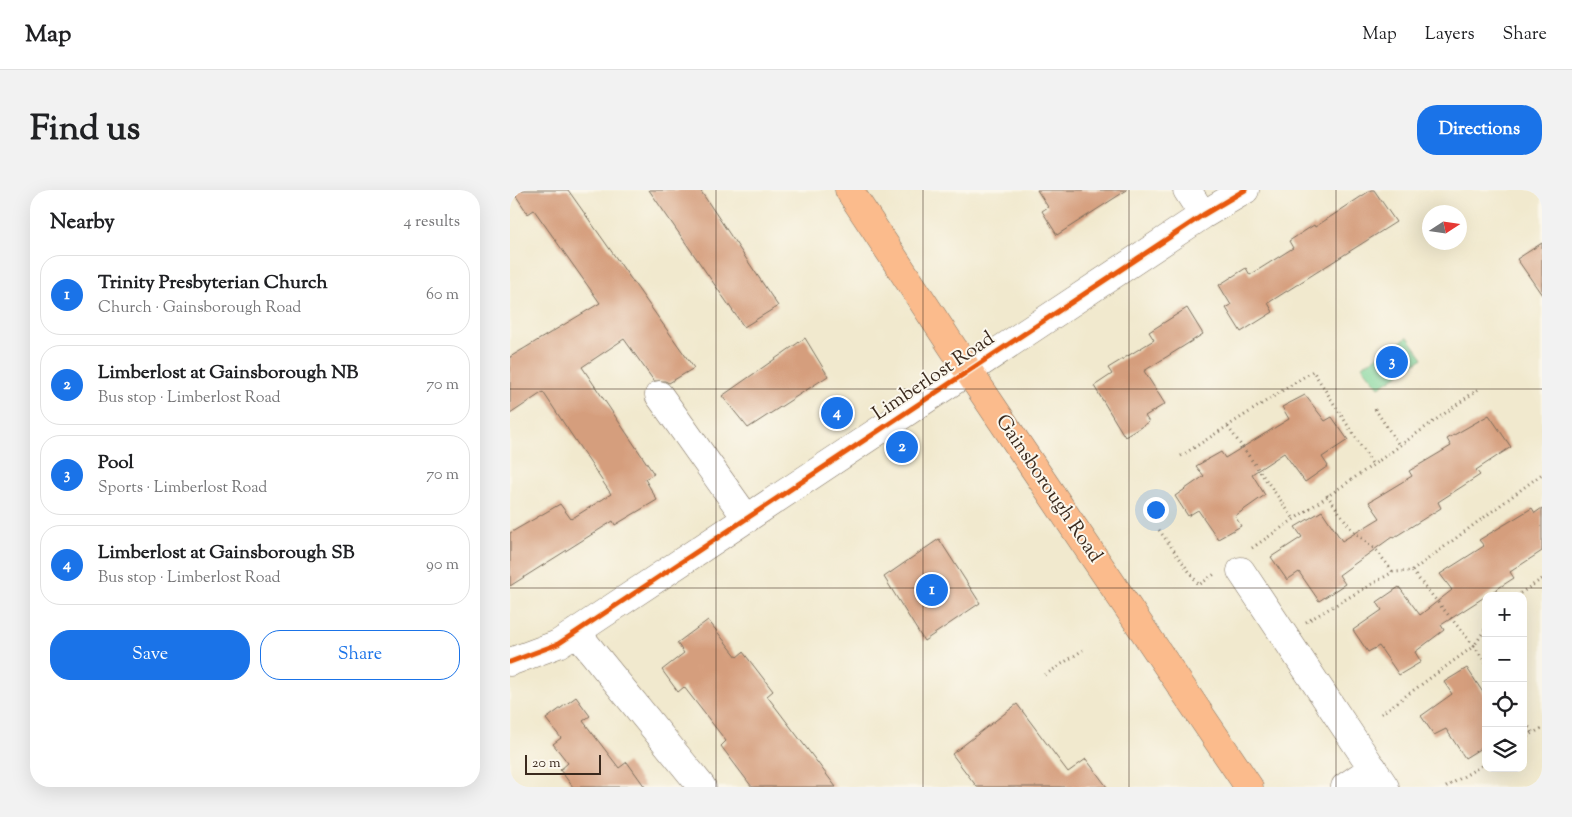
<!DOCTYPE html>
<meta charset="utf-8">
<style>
:root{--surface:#fff;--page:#f2f2f2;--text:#202124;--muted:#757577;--line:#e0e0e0;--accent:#1a73e8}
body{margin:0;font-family:"Sorts Mill Goudy",serif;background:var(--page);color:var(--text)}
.controls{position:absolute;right:15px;bottom:15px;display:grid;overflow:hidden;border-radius:10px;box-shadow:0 5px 20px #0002}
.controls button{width:45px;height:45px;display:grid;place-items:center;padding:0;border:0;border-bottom:1px solid var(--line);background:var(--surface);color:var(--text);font:25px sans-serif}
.compass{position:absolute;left:912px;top:15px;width:45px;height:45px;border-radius:50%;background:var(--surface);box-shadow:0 5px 20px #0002;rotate:78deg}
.scale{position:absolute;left:15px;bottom:12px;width:76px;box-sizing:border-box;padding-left:5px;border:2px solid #3b2a1e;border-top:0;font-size:14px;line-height:18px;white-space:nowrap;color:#3b2a1e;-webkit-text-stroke:4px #fbf7ec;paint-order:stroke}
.you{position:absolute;left:645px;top:319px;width:18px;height:18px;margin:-12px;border:4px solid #fff;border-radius:50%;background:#1a73e8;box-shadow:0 0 0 8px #1a73e833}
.badge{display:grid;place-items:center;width:32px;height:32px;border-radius:50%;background:var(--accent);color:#fff;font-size:16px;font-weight:700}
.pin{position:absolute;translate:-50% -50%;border:2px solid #fff;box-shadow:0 1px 5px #0006}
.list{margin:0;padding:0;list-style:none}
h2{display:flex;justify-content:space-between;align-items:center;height:65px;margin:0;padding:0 20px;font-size:21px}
h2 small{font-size:16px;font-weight:400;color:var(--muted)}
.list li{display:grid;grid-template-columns:32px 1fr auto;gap:15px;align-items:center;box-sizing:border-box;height:80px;margin:0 10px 10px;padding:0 10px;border:1px solid var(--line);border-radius:20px}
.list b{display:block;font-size:19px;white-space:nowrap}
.list p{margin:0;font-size:16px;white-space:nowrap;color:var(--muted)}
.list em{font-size:16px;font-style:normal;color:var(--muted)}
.actions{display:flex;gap:10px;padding:15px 20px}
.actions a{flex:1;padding:11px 0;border:1px solid var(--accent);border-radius:20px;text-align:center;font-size:18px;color:var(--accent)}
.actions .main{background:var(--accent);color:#fff}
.icon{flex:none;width:28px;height:28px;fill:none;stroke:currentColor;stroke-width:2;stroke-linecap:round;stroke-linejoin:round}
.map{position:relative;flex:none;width:1032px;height:597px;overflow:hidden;border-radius:20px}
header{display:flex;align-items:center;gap:30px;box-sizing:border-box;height:70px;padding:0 25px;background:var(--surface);border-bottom:1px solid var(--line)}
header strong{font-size:24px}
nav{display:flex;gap:28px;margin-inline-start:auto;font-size:18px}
.intro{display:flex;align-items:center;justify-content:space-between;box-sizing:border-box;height:120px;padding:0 30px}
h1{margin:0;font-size:35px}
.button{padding:12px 22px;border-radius:20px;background:var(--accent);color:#fff;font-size:18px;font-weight:700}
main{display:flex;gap:30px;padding:0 30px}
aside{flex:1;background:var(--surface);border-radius:20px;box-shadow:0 5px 20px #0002}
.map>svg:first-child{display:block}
.green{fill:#7bd499;stroke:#5b7f5c}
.building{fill:#d59e7d}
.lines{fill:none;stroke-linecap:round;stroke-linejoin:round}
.minor-casing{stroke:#7b6d5c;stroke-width:29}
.major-casing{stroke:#7b6d5c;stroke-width:29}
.path{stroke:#7b6d5c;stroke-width:3;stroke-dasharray:1 4;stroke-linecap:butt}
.minor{stroke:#fff;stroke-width:28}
.major{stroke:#fbbb8c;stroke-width:28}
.cycleway-casing{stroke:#fbf7ec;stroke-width:8}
.cycleway{stroke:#e8590c;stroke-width:5}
.grid{fill:none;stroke:#3b2a1e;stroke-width:1;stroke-opacity:0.55}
.labels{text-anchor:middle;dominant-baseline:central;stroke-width:4;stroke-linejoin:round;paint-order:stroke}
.street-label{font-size:20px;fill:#3b2a1e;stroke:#fbf7ec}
</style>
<header>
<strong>Map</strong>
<nav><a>Map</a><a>Layers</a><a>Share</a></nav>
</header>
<div class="intro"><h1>Find us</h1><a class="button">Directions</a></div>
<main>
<aside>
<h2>Nearby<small>4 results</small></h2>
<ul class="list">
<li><span class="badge">1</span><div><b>Trinity Presbyterian Church</b><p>Church · Gainsborough Road</p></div><em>60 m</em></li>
<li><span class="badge">2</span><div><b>Limberlost at Gainsborough NB</b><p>Bus stop · Limberlost Road</p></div><em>70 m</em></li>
<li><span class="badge">3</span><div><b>Pool</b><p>Sports · Limberlost Road</p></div><em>70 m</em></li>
<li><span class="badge">4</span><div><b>Limberlost at Gainsborough SB</b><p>Bus stop · Limberlost Road</p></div><em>90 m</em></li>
</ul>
<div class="actions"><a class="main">Save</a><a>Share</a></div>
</aside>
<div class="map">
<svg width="1032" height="597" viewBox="0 0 1032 597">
<rect width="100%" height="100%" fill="#fbf7ec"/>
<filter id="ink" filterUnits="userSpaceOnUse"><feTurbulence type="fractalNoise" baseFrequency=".02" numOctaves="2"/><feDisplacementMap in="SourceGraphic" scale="10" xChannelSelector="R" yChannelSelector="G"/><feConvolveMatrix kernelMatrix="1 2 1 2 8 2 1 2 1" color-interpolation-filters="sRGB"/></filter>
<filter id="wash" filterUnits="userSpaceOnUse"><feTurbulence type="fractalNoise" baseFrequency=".0096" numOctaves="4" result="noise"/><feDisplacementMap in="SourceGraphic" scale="20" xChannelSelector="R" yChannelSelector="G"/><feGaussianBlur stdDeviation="1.12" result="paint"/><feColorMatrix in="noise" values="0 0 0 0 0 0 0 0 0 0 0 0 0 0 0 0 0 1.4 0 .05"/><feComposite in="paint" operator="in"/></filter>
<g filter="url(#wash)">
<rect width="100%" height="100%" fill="#f1e9ce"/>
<!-- green -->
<path class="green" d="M898,147L913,168L869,197L852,176Z"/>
<g id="blocks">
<!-- building -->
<path class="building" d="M2,0H58L184,178L159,193L155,191H144L114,149L72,177L144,284L135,289L147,310L105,335L103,331L0,396V343L50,314L61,329L101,304L33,202L0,224V167L90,113L24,20L18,24Z
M139,0H190L268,116L234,137Z
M527,0H617L547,45L532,21L538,17Z
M861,0H864L886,32L758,113L763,122L731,142L716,118L721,115L709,95L736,78L740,85L783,58L779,51L804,35L805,37Z
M1032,53V105L1007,69Z
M677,118L693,144L634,181L655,214L635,226L639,232L615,247L584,196L602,184L598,178L644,150L639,142Z
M295,148L318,186L238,238L212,206Z
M795,205L815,231L822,227L838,250L812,267L818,276L795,292L774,263L742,284L755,305L725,326L731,336L708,349L688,320L678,326L665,306L694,286L686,276L711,262L715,268L779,229L772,217Z
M979,225L1001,257L966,280L970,285L928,312L931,318L883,348L882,347L829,385L835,394L809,411L789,382L777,390L761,367L792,347L785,337L812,321L832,351L870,328L859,312L902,286L899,281L941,256L937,249Z
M1022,318L1025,323L1032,318V361L1000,382L1004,388L931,435L934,440L905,462L911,472L889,485L869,456L858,462L843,440L872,420L867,412L889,397L910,425L942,400L930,384L974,356L969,350Z
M429,349L470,413L414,451L374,387Z
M198,430L227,467L233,462L263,501L257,506L326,597H242L211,556L216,551L174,497L168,502L152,480L174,463L167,453Z
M957,478L976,507V555L955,568L936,539L924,545L911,526L942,504L934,492Z
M66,507L80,526L73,531L109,578L117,572L135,597H63L50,580L58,573L43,554L51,548L36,529Z
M507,514L558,582L576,569L597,597H467L442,564Z"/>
</g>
</g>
<g filter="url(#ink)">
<use href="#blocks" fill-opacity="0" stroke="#7b6d5c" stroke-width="1"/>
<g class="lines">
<defs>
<path id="minor" d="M677,0L693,25
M149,205L237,329
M731,381L875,597
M66,442L192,597
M0,472L48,454L693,25L735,0
M835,597L863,578"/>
<path id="major" d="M339,0L459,182L739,597"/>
</defs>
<!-- minor casing -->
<use href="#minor" class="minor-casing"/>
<!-- major casing -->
<use href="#major" class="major-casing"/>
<!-- path -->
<path class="path" d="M865,219L889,255
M718,237L784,329
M671,266L803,181L863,275
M817,305L842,340L867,361L883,382
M649,340L689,395L706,383
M742,358L863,275L970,198
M902,381L1032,284
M1006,406L1032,389
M796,432L883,382L902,381L964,456L976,438
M535,485L573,460
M871,524L964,456L976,473
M1013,529L1023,543
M1013,549L1032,538
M936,597L976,573"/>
<!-- minor -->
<use href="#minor" class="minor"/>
<!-- major -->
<use href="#major" class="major"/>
<defs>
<path id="cycleway" d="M0,472L48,454L693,25L735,0"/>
</defs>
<!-- cycleway casing -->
<use href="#cycleway" class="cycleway-casing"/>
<!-- cycleway -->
<use href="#cycleway" class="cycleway"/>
</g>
</g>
<!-- grid -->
<path class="grid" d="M206,0V597M413,0V597M619,0V597M826,0V597M0,199H1032M0,398H1032"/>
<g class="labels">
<!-- street labels -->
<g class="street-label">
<text transform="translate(424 187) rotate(-34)">Limberlost Road</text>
<text transform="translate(538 299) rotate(56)">Gainsborough Road</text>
</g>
</g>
</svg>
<div class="controls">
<button>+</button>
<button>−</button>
<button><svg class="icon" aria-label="locate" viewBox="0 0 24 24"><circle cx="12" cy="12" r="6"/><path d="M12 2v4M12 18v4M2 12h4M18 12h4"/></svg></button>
<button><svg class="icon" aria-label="layers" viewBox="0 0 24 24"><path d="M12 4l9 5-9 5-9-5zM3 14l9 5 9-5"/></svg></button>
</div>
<svg class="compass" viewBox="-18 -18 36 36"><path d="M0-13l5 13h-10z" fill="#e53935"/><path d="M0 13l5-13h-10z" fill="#757577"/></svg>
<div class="scale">20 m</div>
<div class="you"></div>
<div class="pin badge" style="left:422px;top:400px">1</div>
<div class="pin badge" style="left:392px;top:257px">2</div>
<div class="pin badge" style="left:882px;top:172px">3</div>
<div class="pin badge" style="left:327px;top:223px">4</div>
</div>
</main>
